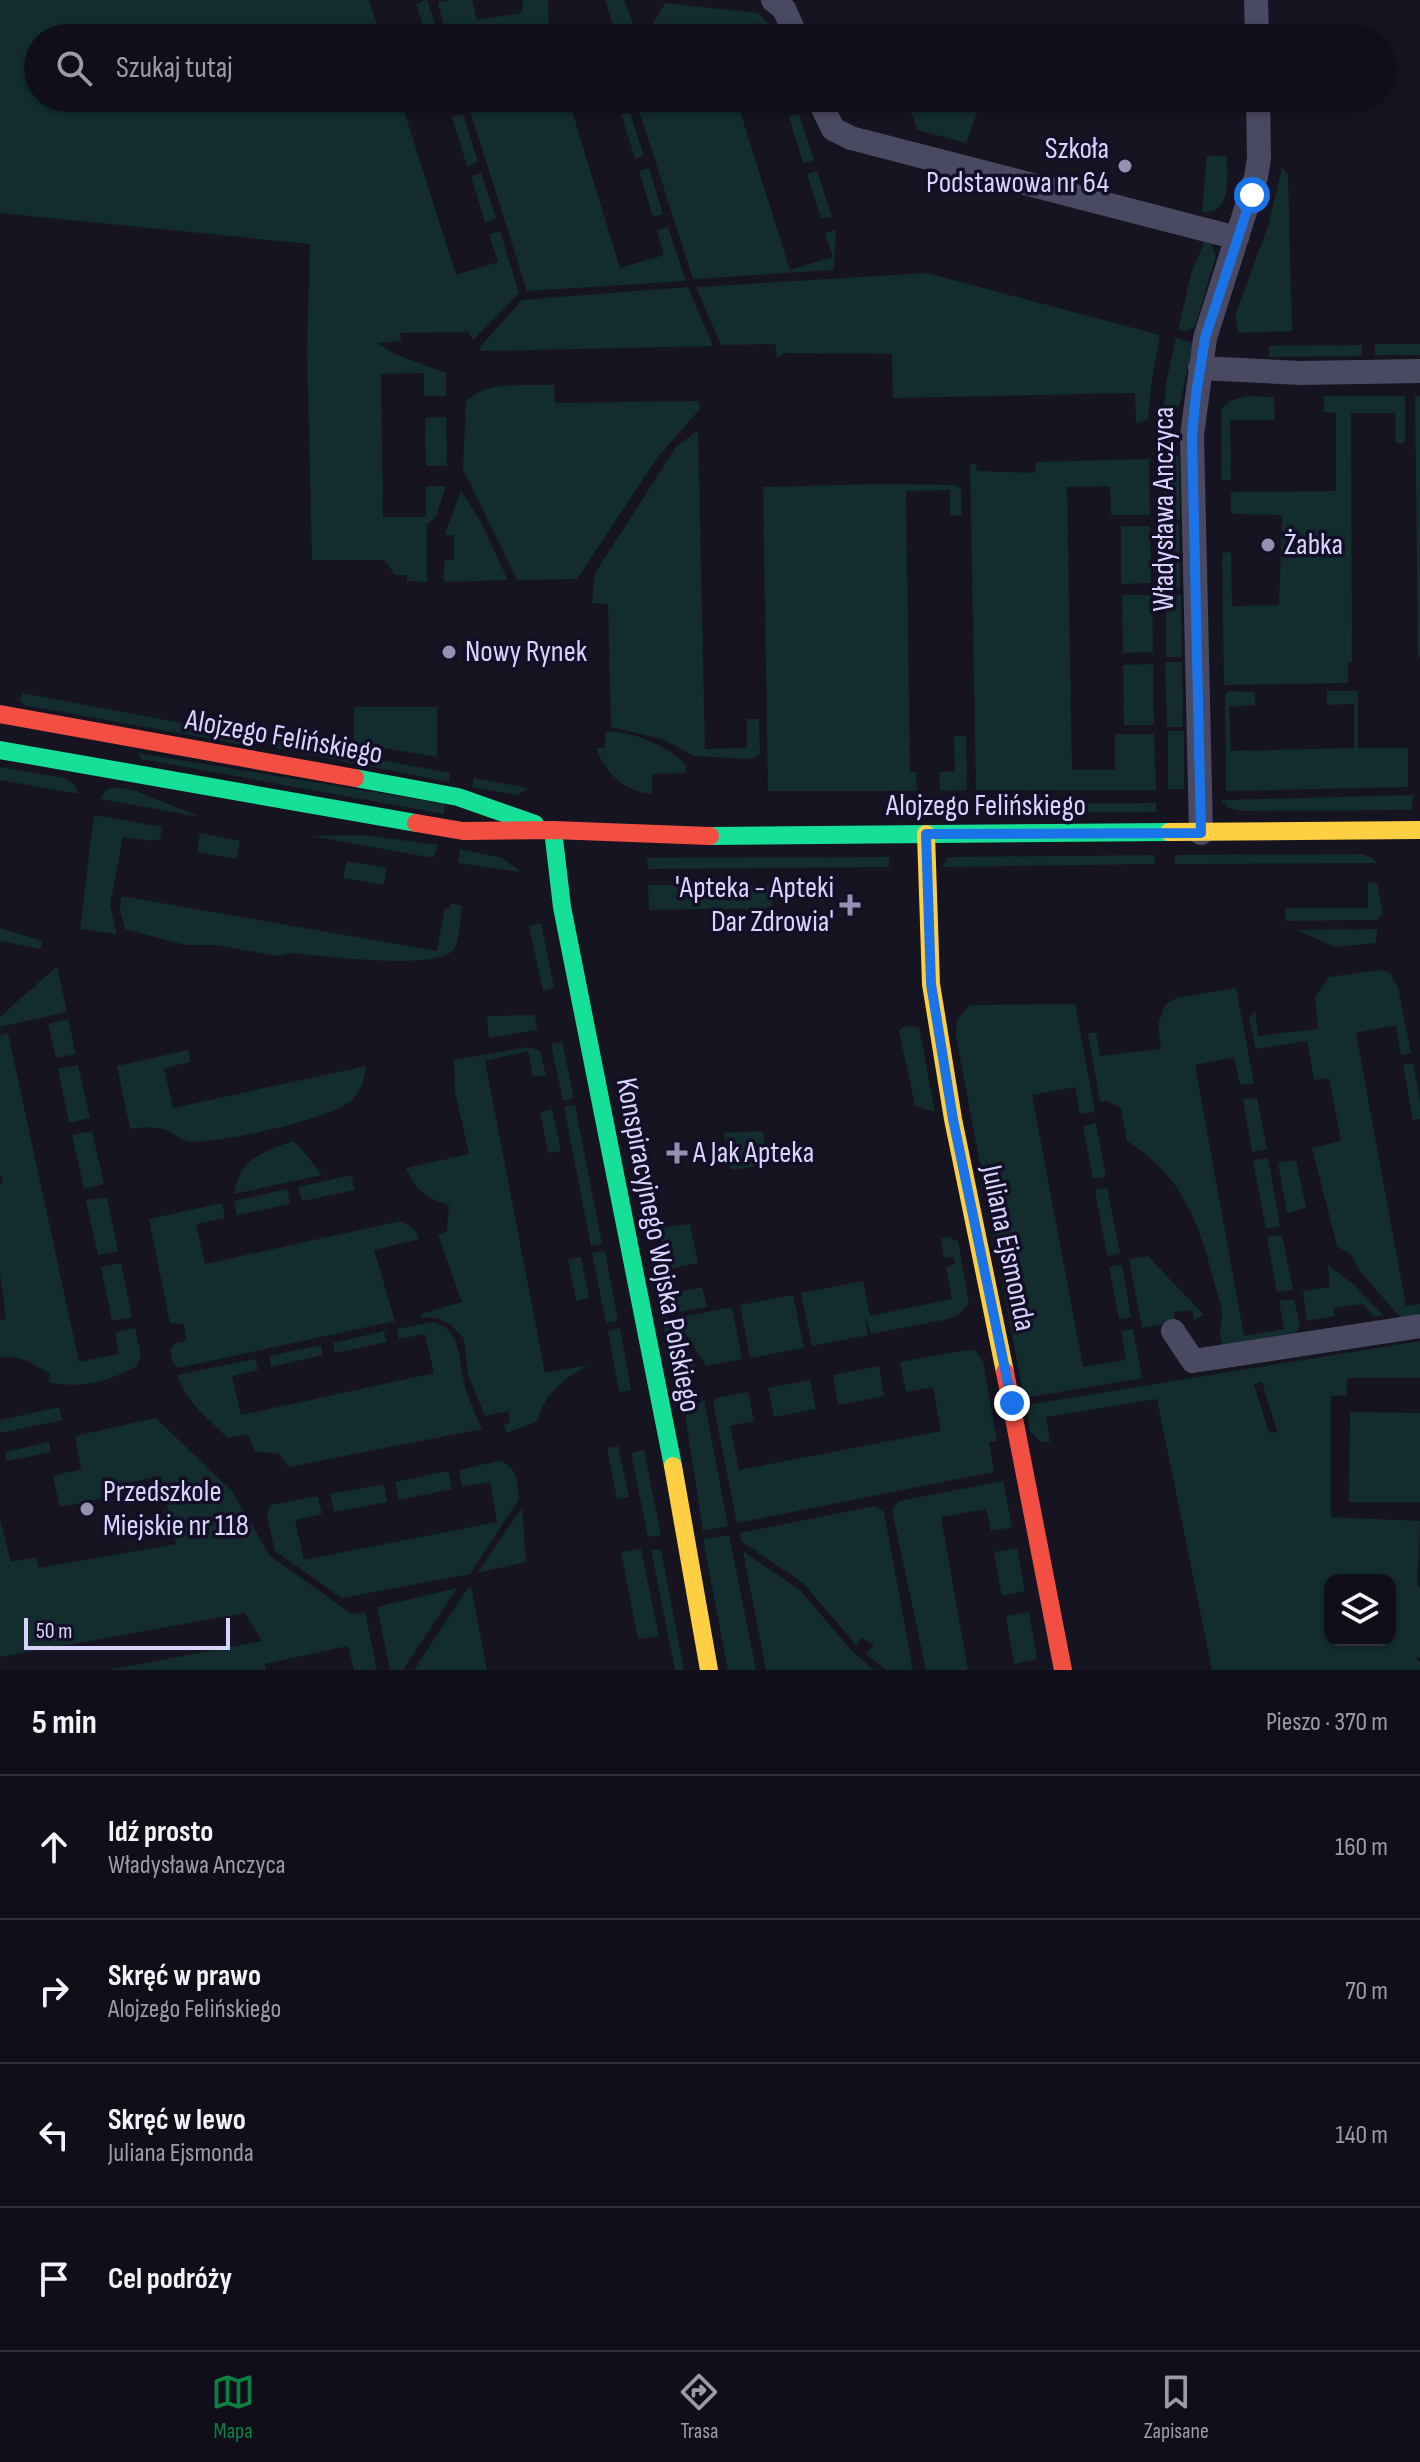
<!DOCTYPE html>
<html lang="pl">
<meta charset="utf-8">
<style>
:root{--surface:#100f19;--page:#1e1d26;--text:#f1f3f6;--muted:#9c9ca2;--line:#302f38;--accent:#0b8043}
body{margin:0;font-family:"Sofia Sans Condensed",sans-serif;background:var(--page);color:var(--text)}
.controls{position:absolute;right:24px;bottom:24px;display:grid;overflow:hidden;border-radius:16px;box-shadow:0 2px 6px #0004}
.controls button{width:72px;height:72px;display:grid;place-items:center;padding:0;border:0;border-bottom:2px solid var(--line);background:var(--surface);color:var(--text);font:40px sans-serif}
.scale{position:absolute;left:24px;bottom:20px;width:206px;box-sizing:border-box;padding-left:8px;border:4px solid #d9d4ff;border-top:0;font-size:22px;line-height:28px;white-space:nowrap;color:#d9d4ff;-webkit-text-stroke:6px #130f26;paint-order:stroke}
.stop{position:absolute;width:24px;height:24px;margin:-18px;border:6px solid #1a73e8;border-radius:50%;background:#fff}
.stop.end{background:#1a73e8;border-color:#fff;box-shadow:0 2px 8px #0008}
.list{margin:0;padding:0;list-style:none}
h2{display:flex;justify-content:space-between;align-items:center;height:104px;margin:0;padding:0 32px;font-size:34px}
h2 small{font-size:26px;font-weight:400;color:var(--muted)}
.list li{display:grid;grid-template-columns:52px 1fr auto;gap:24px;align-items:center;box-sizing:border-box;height:144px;padding:0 32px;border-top:2px solid var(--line)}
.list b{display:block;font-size:30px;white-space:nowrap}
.list p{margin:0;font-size:26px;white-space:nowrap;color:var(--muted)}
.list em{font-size:26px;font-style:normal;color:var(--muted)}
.icon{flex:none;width:44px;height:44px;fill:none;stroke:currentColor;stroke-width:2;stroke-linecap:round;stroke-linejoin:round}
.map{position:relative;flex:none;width:1420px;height:1670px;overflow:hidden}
.search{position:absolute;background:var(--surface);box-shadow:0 2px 6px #0004;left:24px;right:24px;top:24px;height:88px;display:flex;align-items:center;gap:20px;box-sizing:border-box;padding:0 28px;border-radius:44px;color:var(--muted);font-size:30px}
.sheet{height:680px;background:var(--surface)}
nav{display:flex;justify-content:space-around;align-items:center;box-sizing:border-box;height:112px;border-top:2px solid var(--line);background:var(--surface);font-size:22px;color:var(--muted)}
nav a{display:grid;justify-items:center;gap:4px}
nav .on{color:var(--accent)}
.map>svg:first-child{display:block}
.green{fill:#132c2d;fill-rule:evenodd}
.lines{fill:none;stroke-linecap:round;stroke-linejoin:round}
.street{stroke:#4a4962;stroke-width:24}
.fast{stroke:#16e098;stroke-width:18}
.slow{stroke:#ffcf43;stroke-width:18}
.jam{stroke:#f24e42;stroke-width:18}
.route{stroke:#1a73e8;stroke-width:10}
.poi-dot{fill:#9591b1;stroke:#130f26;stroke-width:3}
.labels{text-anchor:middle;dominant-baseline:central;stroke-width:7;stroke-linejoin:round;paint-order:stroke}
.poi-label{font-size:30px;fill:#d9d4ff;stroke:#130f26;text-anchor:start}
.street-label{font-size:30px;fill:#d9d4ff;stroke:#130f26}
</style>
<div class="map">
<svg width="1420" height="1670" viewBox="0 0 1420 1670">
<rect width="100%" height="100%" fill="#161421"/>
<!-- green -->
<path class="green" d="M0,0H369L381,38H38V98H400L456,275L498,262L489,234L500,231L519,293L473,340L468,332L400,333L401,341L377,343L395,354L446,373V396H424V373L381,374L383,517H426V486H446L436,517L427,524V582L407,581V575H395L384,560H312L307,349L310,244L0,213Z
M427,0L440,38H427L416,4Z
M449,0H472L477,20L522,13L523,0H548L549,38H448L438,5L439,2Z
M605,0H624L639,38H617Z
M665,3L758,13L771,26L774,38H764L759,23L717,36V38H675V29L651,27Z
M936,26H953V38H929V30Z
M466,98H568L620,268L664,255L657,230L668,227L686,281L527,291Z
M635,98H736L790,270L833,257L825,233L836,230L834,270L693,279Z
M907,98H967L977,113L966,143L917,130Z
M630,113L644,156L635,158L621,114Z
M463,114L478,162L467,166L452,117Z
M799,114L814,160L803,163L789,117Z
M1207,155L1227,157C1227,178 1232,215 1202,212Z
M649,168L663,214L653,217L639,171Z
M1282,168L1288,174L1292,331L1239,333L1235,316L1268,226Z
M817,171L832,217L821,219L807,174Z
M481,173L496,218L485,222L471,176Z
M1205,240L1212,246L1216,256L1195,326L1188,331L1178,330L1191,274Z
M927,273L1160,335L1152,379L1148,420L1136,423L1135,393L893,398L892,354L784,353L777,358L775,344L724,345L720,343L696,287Z
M688,287L713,346L481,351L479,348L522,300Z
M1176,338L1193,343L1180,404L1163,420L1166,383Z
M1375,344H1420V355H1375Z
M1362,345V356L1269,357V346Z
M520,385H554L555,403L699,401L700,409L657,458L577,579L517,580L463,469L466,402C482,386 498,386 520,385Z
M1247,396L1274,397L1275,420H1230L1231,480H1221V409L1230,401Z
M1324,396H1405V443H1396L1395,413H1351L1352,661L1348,664V683L1224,685L1222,553L1231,552L1232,606L1279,605L1282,515L1231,514V492L1336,491V413L1324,412Z
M1415,396H1420V657H1418Z
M446,417L447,466H426L425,418Z
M698,430L705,749L747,748V719H759L760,754L751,759L694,756L662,739L611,727L608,604L592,603L595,573L676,447Z
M1163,456H1179L1180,519H1164Z
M1149,459L1150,515H1111L1110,486L1067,487L1072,770H1115V734H1154L1156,790H976L970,464H976L977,471L1035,473L1036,462Z
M878,484L956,485L961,490L962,516L950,515V490L906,491L910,772H916L917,791H768L763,487Z
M461,491L480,520L508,580L446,582L443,578L445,560H454V535H445L446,531Z
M1164,524H1179L1180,588L1166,589Z
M1121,526H1150L1151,583L1121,584Z
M1122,595H1152L1153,652L1123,653Z
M1166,595H1181L1182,657H1166Z
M1165,662H1182L1183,727H1167Z
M1153,664L1154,725H1124L1123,665Z
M1228,691L1255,692V705L1229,707L1231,751L1354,748V704L1327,705V691H1358V748H1408V787L1226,791L1225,694Z
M22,693L256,737L255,743L250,746L24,705L20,700Z
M354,707H437V757L354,743Z
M1168,731H1184V789H1168Z
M605,732C632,730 667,746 686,765V773L652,774V794C622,790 607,775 596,748H605Z
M954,736H966L967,790L940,791L939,772L955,771Z
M273,740L450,773L449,782L271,747Z
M138,753L445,804L444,814L141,759Z
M0,767L64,778L74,784L78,794L0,780Z
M474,778L528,788L517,795L472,787Z
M112,787L133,790L201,817L100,799L105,791Z
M1413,795L1412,810L1241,811L1228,808L1221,800Z
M1156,803V812L1010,813L994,811L976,804Z
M94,815L162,827L160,839L153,841L123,837L110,905L117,934L80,929Z
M200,833L240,841L236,859L197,852Z
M364,835L438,845L433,858L311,836Z
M460,849L502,858L521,872L458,863Z
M1362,854L1372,858L1377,863L1175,864V855Z
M1155,855V864L943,867L946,858L955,857Z
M889,857V867L648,869L647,858Z
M347,861L387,868L384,885L343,878Z
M1368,882L1377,883L1383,914L1377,920L1285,921V908H1368Z
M648,885H772V908L649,910Z
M121,896L437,951L445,908L450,909L451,903L462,906C460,918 460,939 454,949C439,972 317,955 289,953L278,956L215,945H185L125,929L120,910Z
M541,923L554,988L543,991L529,926Z
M0,928L43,941L40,949L0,941Z
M1377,929L1376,943L1336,947L1296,930Z
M57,966L67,1012L0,1027V1017Z
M1380,970L1390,973L1398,988L1411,1053L1401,1055L1396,1025L1356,1033L1406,1306L1420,1304V1320L1404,1322L1359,1270L1352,1256L1337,1246L1312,1148L1341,1141L1329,1078L1314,1080L1307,1041L1256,1049L1249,1018L1255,1011L1258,1036L1318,1029L1315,997L1329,977Z
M1236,988L1254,1083L1240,1085L1234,1057L1195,1065L1244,1336L1284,1329L1279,1301L1294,1299L1300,1326L1293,1338L1225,1348C1216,1335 1222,1327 1222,1313C1221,1302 1215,1288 1213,1277C1197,1218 1180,1174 1127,1141L1121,1108L1107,1101L1100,1102L1088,1033H1096L1100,1056L1161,1049L1158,1025L1165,1005L1176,998Z
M1075,1004L1095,1112L1080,1114L1075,1087L1032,1095L1083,1367L1126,1360L1121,1331L1133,1329L1142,1378L1024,1398L956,1036L957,1020L969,1006L978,1005Z
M535,1015L537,1030L489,1038L487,1016Z
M68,1019L76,1054L56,1058L48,1024Z
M912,1026L919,1027L935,1112L915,1106L899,1031L903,1027Z
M8,1033L79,1362L119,1354L115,1332L135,1328L141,1355L137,1366C108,1382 81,1389 48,1382L50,1374C33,1364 20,1354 0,1358V1320L6,1319L0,1272V1184L3,1182L0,1175V1035Z
M562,1042L574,1098L563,1101L551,1044Z
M528,1047L540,1051L546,1075L533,1077L528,1051L485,1061L545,1373L589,1365C566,1377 543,1394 538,1421L507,1433L504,1424L510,1423L508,1411L485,1416L468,1375L464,1339L451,1325L437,1318L422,1317L421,1314L462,1302L438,1235L447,1231L449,1205C423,1196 418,1193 406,1168L469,1154L455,1092L454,1060Z
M188,1050L191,1062L164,1068L173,1108L366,1066C365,1077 361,1091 353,1099C334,1119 223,1142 194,1142C182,1142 176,1134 166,1130C155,1126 141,1127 130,1129L117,1066Z
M1413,1063L1420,1102V1119L1413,1120L1403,1065Z
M78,1065L90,1118L69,1123L58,1069Z
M1257,1098L1267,1149L1252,1152L1243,1099Z
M575,1105L602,1244L591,1246L564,1107Z
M552,1109L561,1151L548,1153L540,1112Z
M1096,1123L1106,1177L1093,1179L1083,1126Z
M92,1131L104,1184L84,1189L72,1135Z
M763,1131L768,1164L731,1170L724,1133Z
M292,1141L300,1147L322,1175L234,1194C240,1158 261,1153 292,1141Z
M1268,1158L1280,1226L1266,1229L1253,1160Z
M1296,1160L1306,1208L1287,1213L1278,1163Z
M351,1175L355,1190L302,1201L298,1187Z
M1107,1188L1120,1253L1107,1256L1095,1190Z
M287,1189L290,1204L237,1215L234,1201Z
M107,1197L118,1251L98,1255L86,1200Z
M222,1203L225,1218L196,1224L205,1264L400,1221C410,1225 416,1229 419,1239L374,1250L395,1321L178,1368L173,1363L170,1349L176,1343L186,1341L184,1324L170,1323L149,1219Z
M690,1224L698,1263L668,1269L659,1228Z
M1282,1235L1293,1290L1277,1292L1267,1237Z
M947,1237L958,1241L959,1246L968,1298L969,1303L959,1315L948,1319L871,1334L865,1316L868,1335L812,1346L801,1293L863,1281L870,1316L952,1299L946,1267L955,1264L953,1257L944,1258L941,1239Z
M605,1251L618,1321L606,1323L592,1253Z
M1148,1256L1204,1315L1194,1320L1192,1310L1174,1312V1322L1142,1328L1129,1259Z
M581,1257L589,1298L576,1301L568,1259Z
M121,1263L132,1317L112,1321L101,1267Z
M1122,1265L1131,1317L1119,1319L1109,1267Z
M1328,1265L1354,1285L1383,1315L1374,1317L1363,1304L1334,1308L1335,1316L1307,1321L1303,1291L1330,1287Z
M702,1287L707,1307L676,1313L672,1293Z
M793,1295L804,1348L750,1358L740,1305Z
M732,1307L742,1359L706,1366L676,1318Z
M664,1311L672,1329L697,1369L682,1372L665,1350Z
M432,1322C463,1328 458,1362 465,1386C469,1401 476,1415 482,1429L288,1467L280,1454L254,1451L248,1434L228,1438C208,1419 186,1402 177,1375L255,1359L258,1370L232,1376L241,1415L434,1373L425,1334L399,1339L397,1329Z
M620,1328L631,1390L619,1392L608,1331Z
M384,1331L387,1342L335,1353L333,1343Z
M1420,1341V1378H1347V1395L1331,1396V1517L1420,1521L1417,1586L1420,1587V1657L1417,1658V1661H1420V1670H1212L1157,1399L1046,1417L1050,1442H1040L1030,1431L1026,1405ZM1262,1382L1277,1431V1432L1269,1433L1254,1384ZM1330,1580H1390V1640H1330Z
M321,1345L323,1355L271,1367L269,1356Z
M967,1350H975L983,1362L997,1441L989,1442L994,1472L737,1523L713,1403L716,1398L748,1392L754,1421L730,1426L739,1470L941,1431L933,1387L906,1392L900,1362Z
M879,1366L884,1396L838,1405L833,1375Z
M810,1380L816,1409L774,1417L768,1388Z
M704,1400L728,1526L703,1531L686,1421V1411Z
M59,1407L62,1420L0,1433V1420Z
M1350,1412L1420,1413V1502H1349Z
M156,1418L232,1491L270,1556L352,1614L365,1612L377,1670H354L348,1646L265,1664L266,1670H108L262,1641L245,1613L0,1657V1520L11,1562L36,1557L39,1568L176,1544L171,1520H167L164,1512L168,1510L161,1476L112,1486L114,1496L60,1507L53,1476L81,1469L75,1436Z
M49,1442L51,1452L7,1461L5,1452Z
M618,1446L629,1497L617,1499L607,1448Z
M644,1450L661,1535L648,1537L631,1453Z
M498,1461C518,1464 517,1483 519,1499L470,1574L342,1598L275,1551L267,1516L270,1505L318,1496L322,1514L295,1520L304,1560L497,1522L490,1482L462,1487L459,1470Z
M448,1471L452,1489L399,1500L395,1482Z
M1003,1481L1012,1527L991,1531L986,1509L941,1517L968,1670H926L892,1510L899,1501Z
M384,1484L387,1502L334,1512L330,1494Z
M875,1506L884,1512L913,1670H887L866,1654L874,1645L862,1638L856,1645L803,1583L741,1541L740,1533Z
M522,1508L526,1562L477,1573Z
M729,1535L756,1670H728L703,1539Z
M1017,1548L1025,1591L1002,1596L994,1552Z
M641,1549L659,1636L638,1639L621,1552Z
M651,1549L661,1550L684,1670H675Z
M743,1551L800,1590L850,1649L874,1670H766Z
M471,1587L487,1670H414L468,1588Z
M457,1588L403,1670H390L377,1607Z
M1029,1612L1037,1659L1014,1664L1006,1616Z"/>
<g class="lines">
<!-- street -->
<path class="street" d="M773,0L784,9L797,38
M1256,0L1257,38
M818,98L833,129L851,138L1237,238
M1200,368L1300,373L1420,371
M1201,833L1192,435L1205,338L1256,177L1259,158L1258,98
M1173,1331L1193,1361L1420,1326"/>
<!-- fast -->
<path class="fast" d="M0,750L416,823
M355,778L458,797L535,824
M553,830L562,907L673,1466
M710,836L1169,832"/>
<!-- slow -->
<path class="slow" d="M1169,832L1420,830
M926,834L931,984L953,1119L1005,1372
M673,1466L709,1670"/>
<!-- jam -->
<path class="jam" d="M0,714L355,778
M416,823L463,831L553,830L710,836
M1005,1372L1063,1670"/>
</g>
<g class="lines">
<!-- route -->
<path class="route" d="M1012,1403L953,1119L931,984L926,834L1201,833L1192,435L1196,395L1205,338L1252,195"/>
</g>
<!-- markers -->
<g class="poi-dot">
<circle cx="1125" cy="166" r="8"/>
<circle cx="1268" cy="545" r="8"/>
<circle cx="449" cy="652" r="8"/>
<path d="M846 893h8v8h8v8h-8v8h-8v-8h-8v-8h8z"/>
<path d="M673 1141h8v8h8v8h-8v8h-8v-8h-8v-8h8z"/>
<circle cx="87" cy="1509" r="8"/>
</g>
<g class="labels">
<!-- poi labels -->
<g class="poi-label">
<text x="1109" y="149" text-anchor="end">Szkoła<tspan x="1109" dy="34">Podstawowa nr 64</tspan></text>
<text x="1284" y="545">Żabka</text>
<text x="465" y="652">Nowy Rynek</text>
<text x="834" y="888" text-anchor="end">'Apteka - Apteki<tspan x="834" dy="34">Dar Zdrowia'</tspan></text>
<text x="693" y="1153">A Jak Apteka</text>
<text x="103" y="1492">Przedszkole<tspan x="103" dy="34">Miejskie nr 118</tspan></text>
</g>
<!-- street labels -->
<g class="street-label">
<text transform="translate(1164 509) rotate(-90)">Władysława Anczyca</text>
<text transform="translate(284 737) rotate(10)">Alojzego Felińskiego</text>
<text x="986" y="806">Alojzego Felińskiego</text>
<text transform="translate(658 1245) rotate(79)">Konspiracyjnego Wojska Polskiego</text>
<text transform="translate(1008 1248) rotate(78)">Juliana Ejsmonda</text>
</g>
</g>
</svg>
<div class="controls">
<button><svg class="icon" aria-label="layers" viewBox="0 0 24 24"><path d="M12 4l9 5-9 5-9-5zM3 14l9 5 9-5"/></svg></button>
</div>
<div class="scale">50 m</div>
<div class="stop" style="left:1252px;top:195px"></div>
<div class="stop end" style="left:1012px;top:1403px"></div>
<div class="search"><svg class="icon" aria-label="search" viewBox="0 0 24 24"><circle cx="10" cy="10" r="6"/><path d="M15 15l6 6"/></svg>Szukaj tutaj</div>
</div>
<section class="sheet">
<h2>5 min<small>Pieszo · 370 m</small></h2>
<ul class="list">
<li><svg class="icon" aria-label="ahead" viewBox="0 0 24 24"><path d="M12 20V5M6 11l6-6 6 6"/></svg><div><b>Idź prosto</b><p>Władysława Anczyca</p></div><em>160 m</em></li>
<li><svg class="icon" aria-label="right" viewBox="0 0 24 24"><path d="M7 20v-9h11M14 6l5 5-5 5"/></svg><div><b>Skręć w prawo</b><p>Alojzego Felińskiego</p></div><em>70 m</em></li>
<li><svg class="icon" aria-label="left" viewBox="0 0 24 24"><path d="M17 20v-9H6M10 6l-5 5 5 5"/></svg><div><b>Skręć w lewo</b><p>Juliana Ejsmonda</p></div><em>140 m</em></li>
<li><svg class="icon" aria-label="arrive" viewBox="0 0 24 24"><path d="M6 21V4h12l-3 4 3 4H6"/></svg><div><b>Cel podróży</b></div></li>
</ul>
</section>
<nav>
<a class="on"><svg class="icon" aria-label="map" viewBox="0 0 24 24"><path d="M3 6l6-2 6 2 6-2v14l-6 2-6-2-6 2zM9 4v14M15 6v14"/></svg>Mapa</a>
<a><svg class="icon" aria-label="directions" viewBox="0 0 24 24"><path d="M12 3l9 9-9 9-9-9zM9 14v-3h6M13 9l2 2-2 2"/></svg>Trasa</a>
<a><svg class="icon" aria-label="saved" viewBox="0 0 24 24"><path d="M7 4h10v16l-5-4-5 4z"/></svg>Zapisane</a>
</nav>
